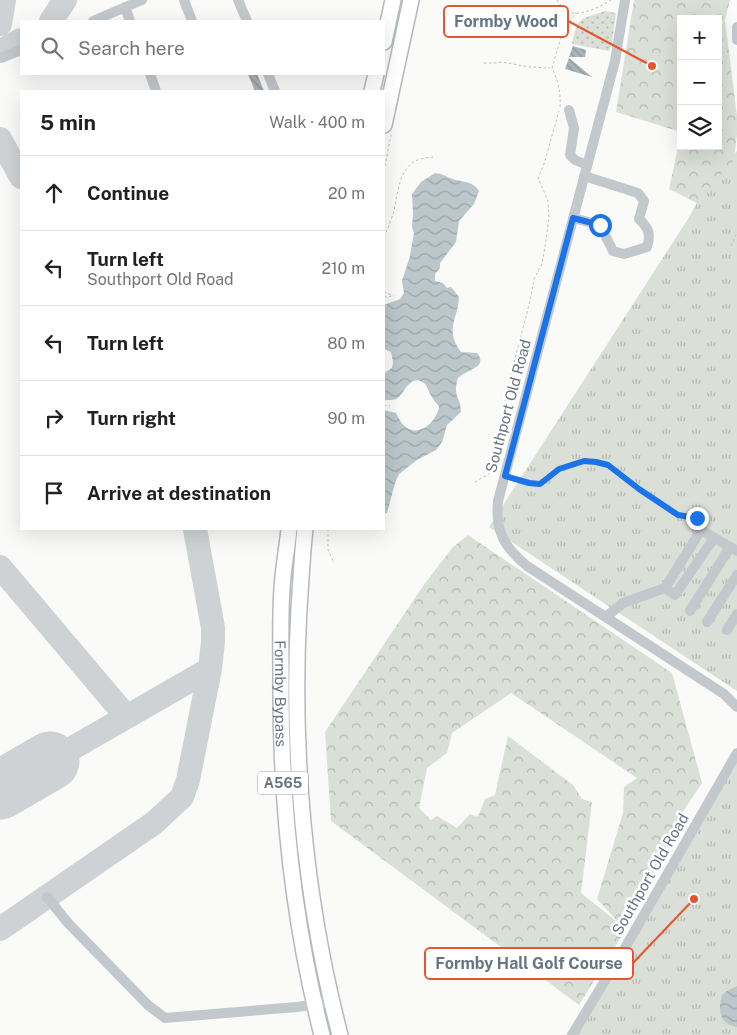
<!DOCTYPE html>
<meta charset="utf-8">
<style>
:root{--surface:#fff;--page:#f2f2f2;--text:#202124;--muted:#757577;--line:#e0e0e0}
body{margin:0;font-family:"Public Sans",sans-serif;background:var(--page);color:var(--text)}
.controls{position:absolute;right:15px;top:15px;display:grid;overflow:hidden;border-radius:0px;box-shadow:0 5px 20px #0002}
.controls button{width:45px;height:45px;display:grid;place-items:center;padding:0;border:0;border-bottom:1px solid var(--line);background:var(--surface);color:var(--text);font:25px sans-serif}
.stop{position:absolute;width:15px;height:15px;margin:-11px;border:4px solid #1a73e8;border-radius:50%;background:#fff}
.stop.end{background:#1a73e8;border-color:#fff;box-shadow:0 1px 5px #0008}
.list{margin:0;padding:0;list-style:none}
h2{display:flex;justify-content:space-between;align-items:center;height:65px;margin:0;padding:0 20px;font-size:21px}
h2 small{font-size:16px;font-weight:400;color:var(--muted)}
.list li{display:grid;grid-template-columns:32px 1fr auto;gap:15px;align-items:center;box-sizing:border-box;height:75px;padding:0 20px;border-top:1px solid var(--line)}
.list b{display:block;font-size:19px;white-space:nowrap}
.list p{margin:0;font-size:16px;white-space:nowrap;color:var(--muted)}
.list em{font-size:16px;font-style:normal;color:var(--muted)}
.icon{flex:none;width:28px;height:28px;fill:none;stroke:currentColor;stroke-width:2;stroke-linecap:round;stroke-linejoin:round}
.map{position:relative;flex:none;width:737px;height:1035px;overflow:hidden}
.search{position:absolute;background:var(--surface);box-shadow:0 5px 20px #0002;left:20px;top:20px;width:365px;height:55px;display:flex;align-items:center;gap:12px;box-sizing:border-box;padding:0 18px;border-radius:0px;color:var(--muted);font-size:19px}
.panel{position:absolute;background:var(--surface);box-shadow:0 5px 20px #0002;left:20px;top:90px;width:365px;height:440px;border-radius:0px}
.map>svg:first-child{display:block}
.grass{fill:url(#grass-tufts)}
.forest{fill:url(#forest-crowns);fill-rule:evenodd}
.garden{fill:url(#garden-dots)}
.water{fill:url(#water-waves)}
.lines{fill:none;stroke-linecap:round;stroke-linejoin:round}
.taxiway{stroke:#ced2d4;stroke-width:24}
.runway{stroke:#ced2d4;stroke-width:59}
.building{fill:url(#building-back-hatch)}
.highway-casing{stroke:#b4b9bd;stroke-width:18}
.path{stroke:#bbbfc2;stroke-width:1;stroke-dasharray:2.5 2.5;stroke-linecap:butt}
.minor{stroke:#c3c8cc;stroke-width:10}
.highway{stroke:#fff;stroke-width:15}
.route{stroke:#1a73e8;stroke-width:6}
.labels{text-anchor:middle;dominant-baseline:central;stroke-width:5;stroke-linejoin:round;paint-order:stroke}
.shield{fill:#fff;stroke:#939fa8;stroke-width:1}
.shield-label{font-size:14px;font-weight:bold;fill:#657683}
.street-label{font-size:15px;fill:#657683;stroke:#fff}
.leader{fill:none;stroke:#e4572e;stroke-width:2}
.callout-dot{fill:#e4572e;stroke:#fff;stroke-width:2}
.callout{fill:#fff;stroke:#e4572e;stroke-width:2}
.callout-label{font-size:16px;text-anchor:middle;font-weight:bold;fill:#657683}
</style>
<div class="map">
<svg width="737" height="1035" viewBox="0 0 737 1035">
<defs>
<pattern id="grass-tufts" width="24" height="20" patternUnits="userSpaceOnUse" patternTransform="scale(1.25)"><rect width="24" height="20" fill="#dadfd7"/><path d="M3 7l-1-3M5 7V3M7 7l1-3M15 17l-1-3M17 17v-4M19 17l1-3" fill="none" stroke="#b4b9b4"/></pattern>
<pattern id="forest-crowns" width="20" height="18" patternUnits="userSpaceOnUse" patternTransform="scale(1.25)"><rect width="20" height="18" fill="#dadfd7"/><path d="M2 6a3 3 0 1 1 6 0M12 15a3 3 0 1 1 6 0" fill="none" stroke="#b4b9b4"/></pattern>
<pattern id="garden-dots" width="8" height="8" patternUnits="userSpaceOnUse" patternTransform="scale(1.25)"><rect width="8" height="8" fill="#dadfd7"/><path d="M2 2h.1M6 6h.1" fill="none" stroke="#b4b9b4" stroke-width="1.8" stroke-linecap="round"/></pattern>
<pattern id="water-waves" width="16" height="10" patternUnits="userSpaceOnUse" patternTransform="scale(1.25)"><rect width="16" height="10" fill="#bbc7cb"/><path d="M0 5q4-4 8 0t8 0" fill="none" stroke="#9ca6aa"/></pattern>
<pattern id="building-back-hatch" width="6" height="6" patternUnits="userSpaceOnUse" patternTransform="scale(1.25)"><rect width="6" height="6" fill="#aab3b9"/><path d="M-1 5l2 2M0 0l6 6M5-1l2 2" fill="none" stroke="#8e969c"/></pattern>
</defs>
<rect width="100%" height="100%" fill="#fafaf8"/>
<!-- grass -->
<path class="grass" d="M737,151V691L489,527L688,219L712,176Z
M737,763V1035H566Z"/>
<!-- forest -->
<path class="forest" d="M634,0H730L725,20L737,116V134L734,160L697,203L669,189L681,133V146H718V19H681V132L616,112Z
M468,535L672,673L702,783L684,810L626,929L579,1005L331,821L325,732L423,586L452,548ZM511,693L637,778L624,787L623,813L597,899L621,925L581,893L592,802L582,799L573,785L508,736L495,795L485,799L478,817L470,814L457,828L437,816L431,820L419,808L427,768L447,753L452,733Z"/>
<!-- garden -->
<path class="garden" d="M605,11L616,13L612,43L609,51L572,44C578,16 579,20 605,11Z"/>
<!-- water -->
<path class="water" d="M435,173C443,174 443,175 450,178C461,183 471,179 479,191L474,204L459,221L456,242L440,263V268L435,274V281L443,283L447,288L451,287L459,297C458,320 444,329 461,352L477,353C489,367 466,370 458,378C452,397 461,397 461,412L447,425L442,442L436,450L417,460L399,474L395,483L387,513H384V410L396,413C399,418 401,424 406,427C420,438 437,420 439,407C437,403 433,400 432,397C429,393 428,387 424,383C411,374 406,390 399,397C395,401 389,400 384,400V373L392,368L393,362L391,352L384,349V326L385,322L384,305L400,299L404,293L402,281L410,256L414,233L412,227L413,214L412,194L421,182Z
M737,986V1027C723,1024 720,1018 720,1005C720,1002 721,997 723,994C726,991 733,988 737,986Z"/>
<g class="lines">
<!-- taxiway -->
<path class="taxiway" d="M51,21L65,0
M0,24L4,0
M0,51L21,40
M0,139L21,177
M0,567L126,716
M50,761L210,669
M0,929L154,823L182,797L188,780L210,669L213,642V628L195,529"/>
<!-- runway -->
<path class="runway" d="M0,790L50,761"/>
</g>
<!-- building -->
<path class="building" d="M573,46L586,50L585,57H569Z
M569,58L592,77L565,69Z
M248,74H257L264,91H255Z"/>
<g class="lines">
<defs>
<g id="highway">
<path d="M384,42L393,0"/>
<path d="M372,91L376,74"/>
<path d="M384,125L411,0"/>
<path id="s1" d="M289,529C287,549 283,569 282,589C280,618 281,647 281,676C280,797 292,917 322,1035"/>
<path d="M305,529C302,555 301,581 299,608C291,750 304,897 340,1035"/>
</g>
</defs>
<!-- highway casing -->
<use href="#highway" class="highway-casing"/>
<!-- path -->
<path class="path" d="M557,0C560,5 565,12 572,13C583,15 602,6 611,0
M484,63H494L502,62L530,67L550,68
M560,107C561,93 558,80 552,68L562,34L576,12
M384,171L391,135
M384,237C388,228 391,220 394,211C397,197 398,179 408,167C414,159 424,158 433,157
M731,246L737,232
M384,292L394,296
M384,297L393,296
M384,405L390,406
M512,414L505,402V397L530,301L534,279L542,264L546,241L549,216L548,201L538,178L544,164L559,111
M514,479L541,484L559,469L584,461L596,462L608,465L639,489L678,515L697,518
M475,482L492,472L499,457
M328,529V550L334,563"/>
<!-- minor -->
<path class="minor" d="M184,0L192,21
M238,0L247,21
M625,0L615,61L498,501C495,531 504,547 527,566L724,694L737,707
M125,7L130,21
M93,21L142,0
M737,27V40
M0,58L21,50
M150,74L156,91
M268,74L275,91
M569,110L574,128L570,155L575,160L587,165
M573,218L600,225L613,251L624,254L647,247C651,235 649,228 639,219L644,201L638,193L584,176
M665,588L675,595L714,538
M690,611L730,547
M607,616L623,603L665,588L701,530L737,551
M707,622L737,575
M727,630L737,614
M47,897L68,923L148,1005L165,1018L297,1007L331,1002
M572,1035L626,946L737,753"/>
<!-- highway -->
<use href="#highway" class="highway"/>
</g>
<g class="lines">
<!-- route -->
<path class="route" d="M600,225L573,218L505,476L529,483L540,484L559,469L584,461L596,462L608,465L639,489L678,515L697,518"/>
</g>
<g class="labels">
<!-- shield labels -->
<rect class="shield" x="258" y="771.5" width="50" height="23" rx="4"/>
<g class="shield-label">
<text x="283" y="783">A565</text>
</g>
<!-- street labels -->
<g class="street-label">
<text transform="translate(508 406) rotate(-75)">Southport Old Road</text>
<text stroke="none"><textPath href="#s1" startOffset="165">Formby Bypass</textPath></text>
<text transform="translate(650 874) rotate(-60)">Southport Old Road</text>
</g>
</g>
<!-- callouts -->
<path class="leader" d="M652 66L568 21M694 899L633 963"/>
<g class="callout-dot">
<circle cx="652" cy="66" r="5"/>
<circle cx="694" cy="899" r="5"/>
</g>
<g class="callout">
<rect x="444" y="6" width="124" height="31" rx="5"/>
<rect x="425" y="948" width="208" height="31" rx="5"/>
</g>
<g class="callout-label">
<text x="506" y="27">Formby Wood</text>
<text x="529" y="969">Formby Hall Golf Course</text>
</g>
</svg>
<div class="controls">
<button>+</button>
<button>−</button>
<button><svg class="icon" aria-label="layers" viewBox="0 0 24 24"><path d="M12 4l9 5-9 5-9-5zM3 14l9 5 9-5"/></svg></button>
</div>
<div class="stop" style="left:600px;top:225px"></div>
<div class="stop end" style="left:697px;top:518px"></div>
<div class="search"><svg class="icon" aria-label="search" viewBox="0 0 24 24"><circle cx="10" cy="10" r="6"/><path d="M15 15l6 6"/></svg>Search here</div>
<section class="panel">
<h2>5 min<small>Walk · 400 m</small></h2>
<ul class="list">
<li><svg class="icon" aria-label="ahead" viewBox="0 0 24 24"><path d="M12 20V5M6 11l6-6 6 6"/></svg><div><b>Continue</b></div><em>20 m</em></li>
<li><svg class="icon" aria-label="left" viewBox="0 0 24 24"><path d="M17 20v-9H6M10 6l-5 5 5 5"/></svg><div><b>Turn left</b><p>Southport Old Road</p></div><em>210 m</em></li>
<li><svg class="icon" aria-label="left" viewBox="0 0 24 24"><path d="M17 20v-9H6M10 6l-5 5 5 5"/></svg><div><b>Turn left</b></div><em>80 m</em></li>
<li><svg class="icon" aria-label="right" viewBox="0 0 24 24"><path d="M7 20v-9h11M14 6l5 5-5 5"/></svg><div><b>Turn right</b></div><em>90 m</em></li>
<li><svg class="icon" aria-label="arrive" viewBox="0 0 24 24"><path d="M6 21V4h12l-3 4 3 4H6"/></svg><div><b>Arrive at destination</b></div></li>
</ul>
</section>
</div>
